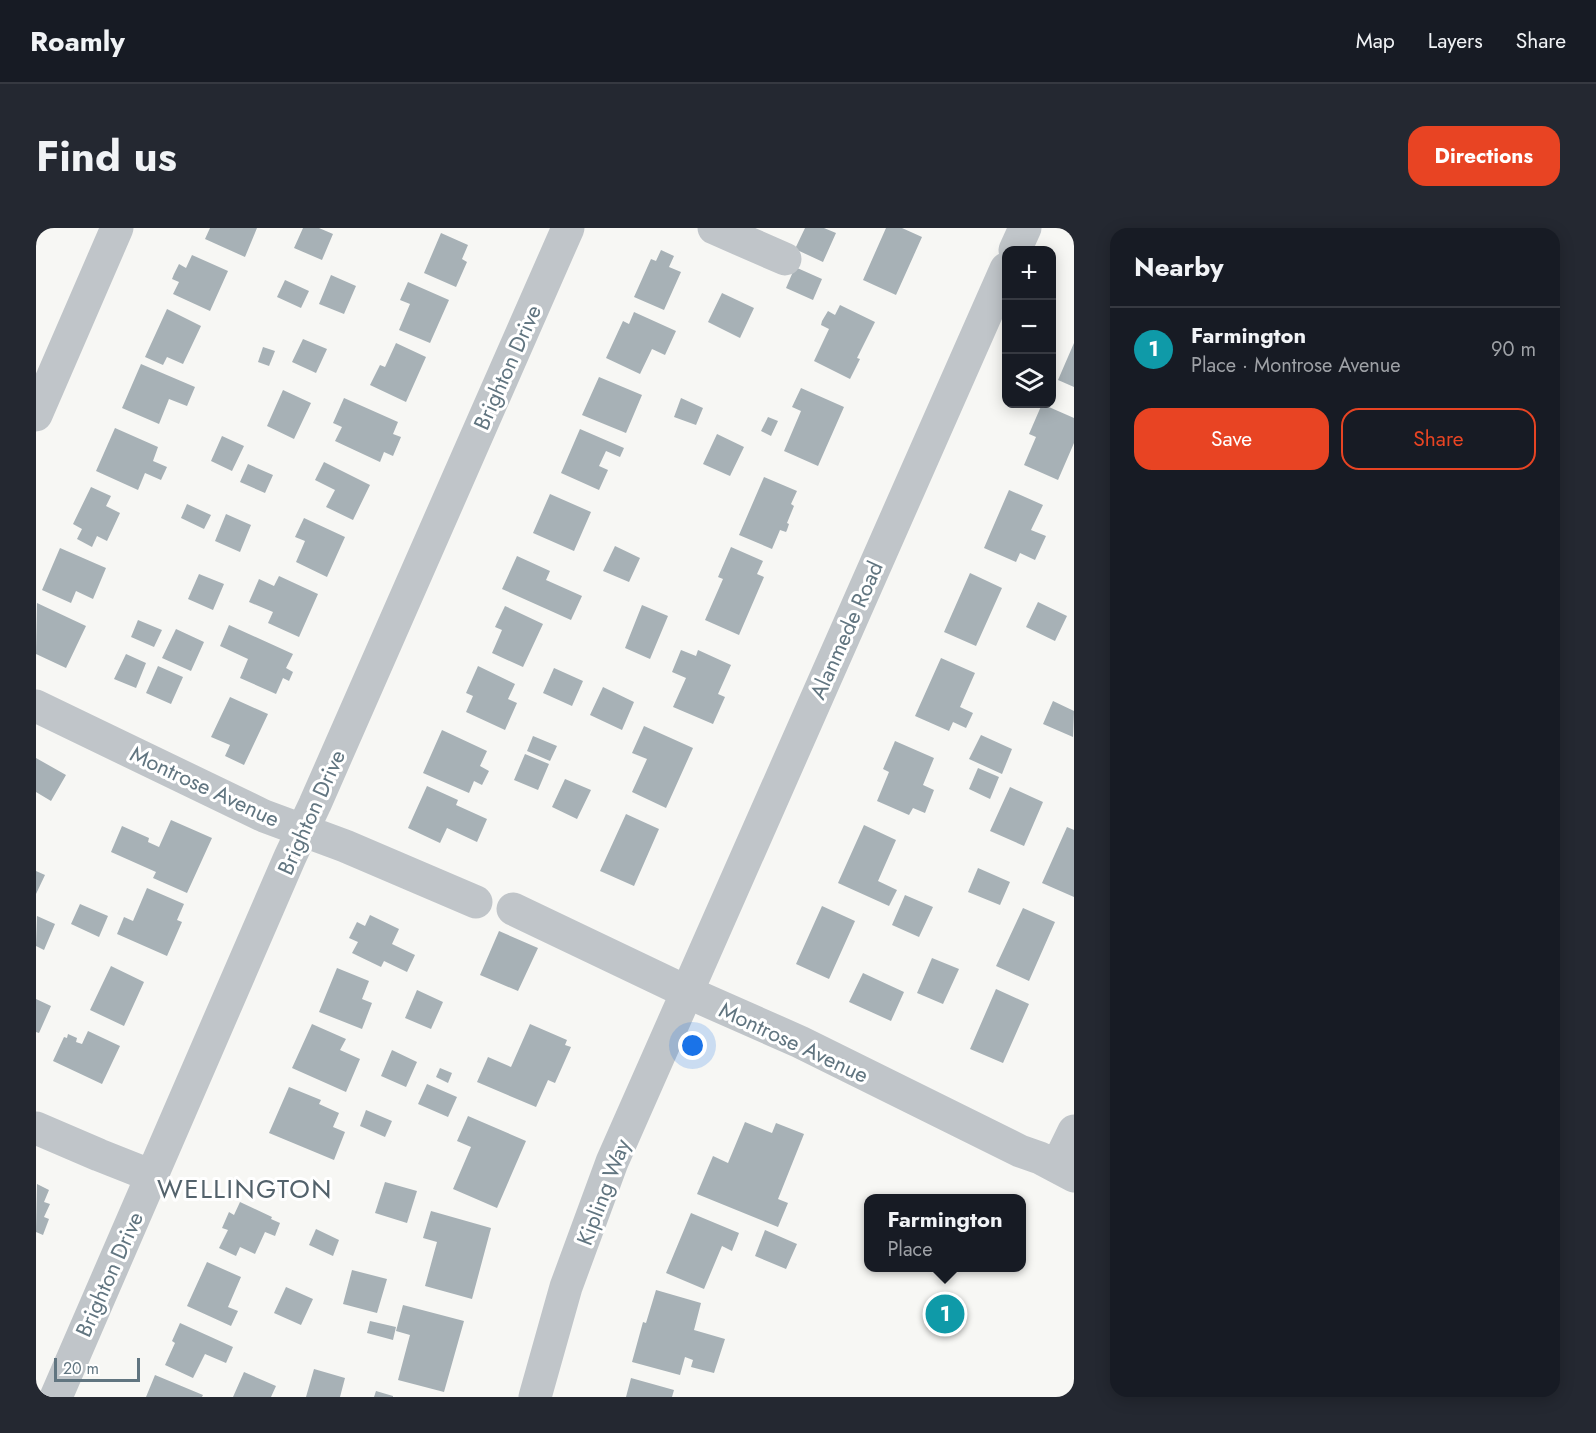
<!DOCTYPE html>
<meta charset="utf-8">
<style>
:root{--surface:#171b24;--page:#242831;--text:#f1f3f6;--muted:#9ea1a6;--line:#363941;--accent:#e84423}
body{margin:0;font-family:Jost,sans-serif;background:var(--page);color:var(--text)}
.controls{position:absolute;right:18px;top:18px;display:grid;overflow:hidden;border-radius:12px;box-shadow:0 3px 15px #0003}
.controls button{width:54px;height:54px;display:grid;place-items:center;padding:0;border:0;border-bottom:2px solid var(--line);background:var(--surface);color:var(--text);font:30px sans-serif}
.scale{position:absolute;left:18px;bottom:15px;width:86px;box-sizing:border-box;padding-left:6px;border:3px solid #617580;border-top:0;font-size:16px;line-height:21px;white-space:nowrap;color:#617580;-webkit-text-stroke:4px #fff;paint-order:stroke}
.you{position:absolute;left:657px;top:818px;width:21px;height:21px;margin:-15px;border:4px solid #fff;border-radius:50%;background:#1a73e8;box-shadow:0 0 0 9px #1a73e833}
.badge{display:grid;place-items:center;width:39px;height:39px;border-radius:50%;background:var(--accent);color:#fff;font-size:20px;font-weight:700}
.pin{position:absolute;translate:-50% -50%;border:3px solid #fff;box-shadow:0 2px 6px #0006}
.popup{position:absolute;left:828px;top:966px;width:162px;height:78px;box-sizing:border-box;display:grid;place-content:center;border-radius:12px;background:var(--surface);filter:drop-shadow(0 2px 4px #0005);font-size:20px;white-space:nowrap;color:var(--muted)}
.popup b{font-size:22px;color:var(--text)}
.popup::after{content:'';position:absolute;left:50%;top:100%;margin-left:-12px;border:12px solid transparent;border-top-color:var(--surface)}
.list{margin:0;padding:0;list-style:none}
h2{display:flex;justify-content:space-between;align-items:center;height:78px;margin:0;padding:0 24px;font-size:26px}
h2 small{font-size:20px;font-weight:400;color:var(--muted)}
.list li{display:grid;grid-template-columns:39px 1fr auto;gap:18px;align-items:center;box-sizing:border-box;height:84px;padding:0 24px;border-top:2px solid var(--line)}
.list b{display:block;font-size:22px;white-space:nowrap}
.list p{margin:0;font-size:20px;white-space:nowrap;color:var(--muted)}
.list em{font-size:20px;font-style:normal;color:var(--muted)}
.actions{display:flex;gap:12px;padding:18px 24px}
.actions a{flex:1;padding:14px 0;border:2px solid var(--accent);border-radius:18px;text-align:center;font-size:21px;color:var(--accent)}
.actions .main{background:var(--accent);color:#fff}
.icon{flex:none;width:33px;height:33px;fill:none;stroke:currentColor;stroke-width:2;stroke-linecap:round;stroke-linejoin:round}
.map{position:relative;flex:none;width:1038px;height:1169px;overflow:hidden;border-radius:18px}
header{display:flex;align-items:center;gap:36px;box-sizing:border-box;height:84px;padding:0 30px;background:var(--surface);border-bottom:2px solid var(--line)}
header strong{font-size:28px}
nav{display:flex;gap:33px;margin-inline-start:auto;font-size:21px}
.intro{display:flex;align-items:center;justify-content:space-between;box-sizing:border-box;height:144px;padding:0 36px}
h1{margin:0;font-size:42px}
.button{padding:15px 27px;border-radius:18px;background:var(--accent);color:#fff;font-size:21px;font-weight:700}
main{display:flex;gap:36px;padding:0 36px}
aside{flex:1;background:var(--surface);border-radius:18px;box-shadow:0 3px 15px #0003}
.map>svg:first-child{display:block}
.building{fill:#a7b1b6}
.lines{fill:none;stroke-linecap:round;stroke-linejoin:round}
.minor{stroke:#c0c5c9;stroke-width:33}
.labels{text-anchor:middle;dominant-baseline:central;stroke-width:6;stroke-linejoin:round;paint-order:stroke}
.street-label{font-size:22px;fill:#617580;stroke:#fff}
.quarter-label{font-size:26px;letter-spacing:1.5px;fill:#53626b;stroke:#fff}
</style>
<header>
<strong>Roamly</strong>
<nav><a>Map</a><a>Layers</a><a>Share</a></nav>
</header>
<div class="intro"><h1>Find us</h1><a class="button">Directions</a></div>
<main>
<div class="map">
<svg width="1038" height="1169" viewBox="0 0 1038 1169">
<rect width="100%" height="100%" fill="#f7f7f4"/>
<!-- building -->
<path class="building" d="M174,0H221L209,29L169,11Z
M267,0H283L297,6L286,32L258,20Z
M769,0H788L800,5L787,34L759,21Z
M850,0H866L886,9L860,67L827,52Z
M405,5L432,17L426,31L431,34L420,59L388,45Z
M625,22L638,28L633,39L645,44L628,82L598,69L615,31L620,33Z
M156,27L192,43L174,83L137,66L143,54L136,51L138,46L143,36L150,40Z
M759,39L786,51L777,72L750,60Z
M295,47L320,58L308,86L283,76Z
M249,52L273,63L265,80L241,69Z
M372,54L413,72L394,115L363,102L374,76L364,72Z
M686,65L718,80L704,110L672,94Z
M804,77L839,94L821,130L824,131L814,151L778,133L793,101L785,97L786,93L792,83L799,87Z
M131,81L165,98L147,136L131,129L127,137L109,129Z
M598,84L640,103L629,127L616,121L604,146L570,130L587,93L593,96Z
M267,111L291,121L280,145L256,134Z
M360,115L390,129L370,174L334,157L344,137L349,139Z
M1038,115V159L1022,152Z
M227,119L239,123L233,138L222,134Z
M105,136L159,159L151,178L133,171L123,196L86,180Z
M563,149L606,167L590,205L546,187Z
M765,160L808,179L782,238L748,223L765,183L756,179Z
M247,162L275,175L258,211L231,198Z
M308,170L362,194L357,206L365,209L357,228L348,224L344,234L299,213L306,199L297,195Z
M645,170L667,180L660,197L638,189Z
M1006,176L1038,190V215L1022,252L988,237L1000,209L993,206Z
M732,189L742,193L735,208L725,203Z
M79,200L122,219L117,233L131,239L125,252L109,245L102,262L60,243Z
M544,201L588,220L584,229L570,223L563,238L572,242L563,262L525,245Z
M681,206L708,219L694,248L667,236Z
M186,208L208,218L196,243L175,233Z
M288,234L334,257L317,292L290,279L299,262L279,252Z
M212,236L237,247L229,265L204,254Z
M728,249L761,263L755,276L758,278L751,295L753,296L751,302L750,304L744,302L736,321L703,307Z
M55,259L75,268L70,278L84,285L71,313L61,308L56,319L41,311L46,301L37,296Z
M973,262L1007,277L995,302L1010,308L999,332L984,325L980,334L948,320Z
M514,266L555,284L538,323L497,305Z
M151,276L175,287L168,301L145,290Z
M190,286L215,297L204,324L179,313Z
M268,290L309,309L291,349L260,334L269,313L259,309Z
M579,318L604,330L593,354L567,343Z
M695,319L727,333L721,346L728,349L703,407L669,392L687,351L682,349Z
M24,320L70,340L57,371L40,363L35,375L6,362Z
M481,328L514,343L510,352L546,368L535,392L466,361Z
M934,345L966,360L940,418L908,404Z
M163,346L188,356L177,382L152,371Z
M243,348L282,366L263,409L232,395L237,384L213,374L223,351L238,358Z
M1002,374L1031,388L1019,413L990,399Z
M1,375L50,398L30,440L0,426Z
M606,377L632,388L614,431L589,420Z
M469,378L507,396L487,439L456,425L466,402L459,399Z
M102,392L126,402L118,419L95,409Z
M193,397L257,426L250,440L257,444L253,453L247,450L240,466L204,450L212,431L184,418Z
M140,401L168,414L155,443L126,430Z
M645,422L660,428L662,422L695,437L682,466L689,469L677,496L637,479L650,450L636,444Z
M90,426L110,435L100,460L78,451Z
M905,430L939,445L924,479L937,485L930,500L917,494L913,503L879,488Z
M122,438L147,449L135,476L110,465Z
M442,438L479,456L472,471L481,475L469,502L430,484L437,468L430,465Z
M518,440L547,453L536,478L507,465Z
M567,459L598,474L586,502L554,487Z
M194,469L232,486L208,537L189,528L194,517L175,509Z
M1017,473L1038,483L1037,509L1007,496Z
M608,498L657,520L630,580L596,564L611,531L596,525Z
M406,502L451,523L444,538L453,543L446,557L438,553L433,565L387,545Z
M945,507L976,521L966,546L933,531Z
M497,508L521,518L514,533L491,523Z
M859,513L898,530L887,557L898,562L889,585L877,580L873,587L841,573L853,544L847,541Z
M489,526L513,536L502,562L478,552Z
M0,530L30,547L15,573L0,564Z
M942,540L963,549L954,571L933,561Z
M529,551L555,562L541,591L516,579Z
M391,558L422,572L420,577L451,591L441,614L411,600L404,615L372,600Z
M974,559L1007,574L988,618L954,603Z
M590,586L623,601L598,658L564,643Z
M135,592L176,610L151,665L117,650L120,644L75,624L86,598L113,610L112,614L123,619Z
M828,597L860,612L842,653L861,662L853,678L802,655Z
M1031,599L1038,602V669L1006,655Z
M942,640L974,654L964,677L932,664Z
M0,643L9,647L0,666Z
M111,660L148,676L141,692L146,694L131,728L81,706L88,689L97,693Z
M869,667L897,679L883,709L856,697Z
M44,676L72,688L63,709L35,696Z
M786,678L819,693L793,751L760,736Z
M987,680L1019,694L993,753L960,738Z
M334,687L363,701L356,716L379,727L371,744L348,733L345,739L316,725L322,714L313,710L321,694L329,698Z
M1,688L19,696L8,722L0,718Z
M463,703L502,720L482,763L444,747Z
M896,730L923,741L907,776L881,765Z
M75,738L108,754L88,798L54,782Z
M301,740L333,753L326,771L336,775L326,801L283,784Z
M827,745L868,764L855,793L813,774Z
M960,761L993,776L967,835L934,821Z
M381,762L407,774L395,801L369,790Z
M0,771L15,778L3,805L0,804Z
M276,796L310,811L304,822L324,831L310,864L256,840Z
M494,796L531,812L529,817L535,819L519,855L512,852L500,879L441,854L452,829L475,839Z
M52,803L84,818L66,856L17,833L28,809L31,810L32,806L41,810L40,814L46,816Z
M356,822L381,834L370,859L345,848Z
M404,840L416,845L412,855L400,849Z
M391,856L421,869L412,889L382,876Z
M253,859L285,872L283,876L303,885L297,899L309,904L298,932L233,905Z
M330,882L356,893L349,909L324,898Z
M432,888L490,913L461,980L417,961L435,919L421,913Z
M709,894L736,905L740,895L768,906L742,971L752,975L742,999L661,966L677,928L692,935Z
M349,954L381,963L371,995L339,985Z
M1,956L13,962L8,974L14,976L8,989L13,991L7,1007L0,1004Z
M204,974L236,989L235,991L244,995L239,1008L229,1004L219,1026L204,1019L200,1028L183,1020L192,1002L186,1000L193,984L198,987Z
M395,983L455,1000L436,1071L389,1058L401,1014L387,1010Z
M655,985L703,1005L696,1023L686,1018L668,1061L630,1045Z
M280,1001L303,1012L297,1028L273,1017Z
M729,1002L761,1016L750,1041L719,1028Z
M171,1034L205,1049L192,1079L202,1083L195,1098L151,1078Z
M316,1042L351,1051L341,1085L307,1076Z
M250,1059L277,1071L265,1097L238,1085Z
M620,1062L665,1075L658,1102L689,1111L678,1145L655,1139L657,1132L649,1129L644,1147L596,1134L607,1094L610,1095Z
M367,1077L428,1093L408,1164L362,1152L374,1107L360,1103Z
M334,1093L360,1099L357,1112L331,1105Z
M144,1095L197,1119L190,1135L169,1126L157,1150L129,1137L139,1115L136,1113Z
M278,1141L309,1150L304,1169H270Z
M208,1144L240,1158L235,1169H197Z
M119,1147L167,1167L166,1169H110Z
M595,1150L638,1162L636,1169H590Z
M340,1163L357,1168V1169H338Z"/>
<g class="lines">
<!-- minor -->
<path class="minor" d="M678,0L749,31
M979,22L989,0
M0,187L81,0
M0,478L228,588L309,618L440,674
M477,681L651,764L764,814L984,923L1004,930L1038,948
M0,900L63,927L116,948
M1021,938L1038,903
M20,1169L254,629L279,576L532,0
M499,1169L530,1059L576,934L970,41"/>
</g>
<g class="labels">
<!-- street labels -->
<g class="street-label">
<text transform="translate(471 139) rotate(-66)">Brighton Drive</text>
<text transform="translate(810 402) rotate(-66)">Alanmede Road</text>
<text transform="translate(169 558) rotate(25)">Montrose Avenue</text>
<text transform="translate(275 584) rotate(-66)">Brighton Drive</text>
<text transform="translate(758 814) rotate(25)">Montrose Avenue</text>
<text transform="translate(567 964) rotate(-69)">Kipling Way</text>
<text transform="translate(73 1046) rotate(-66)">Brighton Drive</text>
</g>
<!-- quarter labels -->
<g class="quarter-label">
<text x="209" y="961">WELLINGTON</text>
</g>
</g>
</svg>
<div class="controls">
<button>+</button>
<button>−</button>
<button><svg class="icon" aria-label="layers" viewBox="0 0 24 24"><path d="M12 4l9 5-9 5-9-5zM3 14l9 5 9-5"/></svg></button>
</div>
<div class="scale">20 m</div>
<div class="you"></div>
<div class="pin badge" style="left:909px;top:1086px;background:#0f9aa8">1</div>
<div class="popup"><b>Farmington</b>Place</div>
</div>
<aside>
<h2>Nearby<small></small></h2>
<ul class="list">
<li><span class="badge" style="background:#0f9aa8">1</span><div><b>Farmington</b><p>Place · Montrose Avenue</p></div><em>90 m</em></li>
</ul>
<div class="actions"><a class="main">Save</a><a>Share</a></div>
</aside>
</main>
